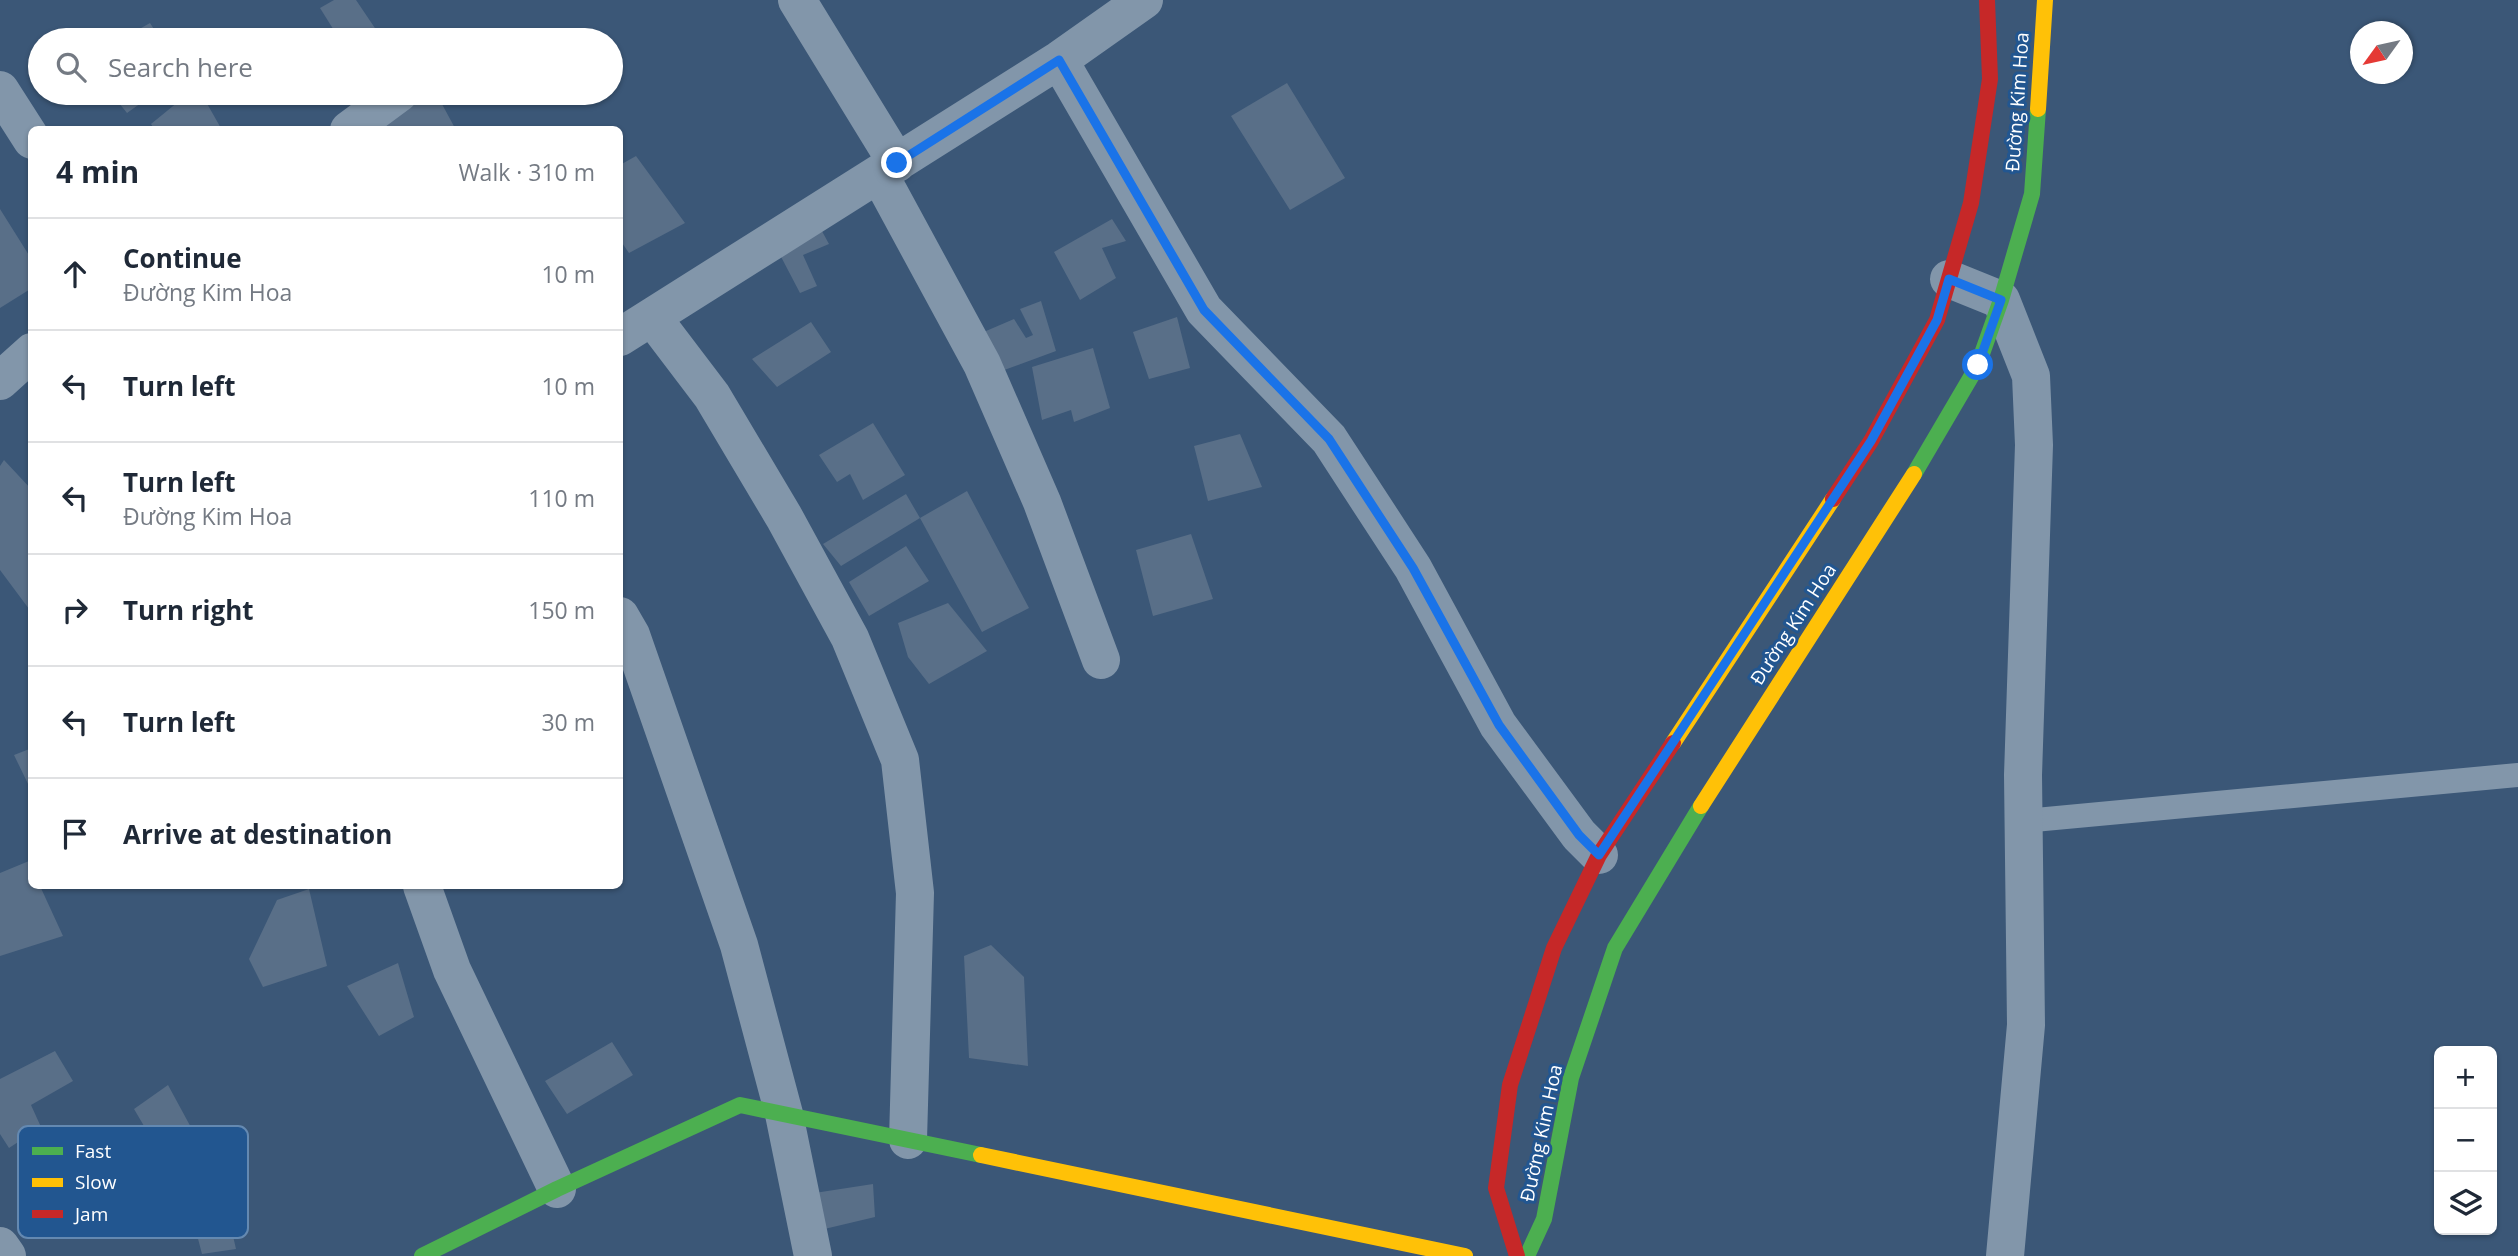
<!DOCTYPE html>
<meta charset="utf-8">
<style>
:root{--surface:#fff;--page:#f6f6f7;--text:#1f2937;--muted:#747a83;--line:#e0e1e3}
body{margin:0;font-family:"Open Sans",sans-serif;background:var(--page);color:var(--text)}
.controls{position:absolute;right:21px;bottom:21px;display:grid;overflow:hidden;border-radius:10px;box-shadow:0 2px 5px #0004}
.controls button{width:63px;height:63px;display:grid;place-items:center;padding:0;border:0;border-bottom:2px solid var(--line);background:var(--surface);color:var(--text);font:35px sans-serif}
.compass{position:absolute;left:2350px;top:21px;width:63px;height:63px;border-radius:50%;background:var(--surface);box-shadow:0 2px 5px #0004;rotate:237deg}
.stop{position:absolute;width:21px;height:21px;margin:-16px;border:5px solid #1a73e8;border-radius:50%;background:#fff}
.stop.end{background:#1a73e8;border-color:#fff;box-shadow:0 2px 7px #0008}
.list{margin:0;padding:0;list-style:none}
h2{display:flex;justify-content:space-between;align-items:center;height:91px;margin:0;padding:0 28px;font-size:30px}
h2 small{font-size:23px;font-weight:400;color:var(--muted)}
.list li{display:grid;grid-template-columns:46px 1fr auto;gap:21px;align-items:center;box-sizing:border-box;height:112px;padding:0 28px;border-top:2px solid var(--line)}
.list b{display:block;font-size:26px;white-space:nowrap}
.list p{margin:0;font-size:23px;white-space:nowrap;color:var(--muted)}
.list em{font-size:23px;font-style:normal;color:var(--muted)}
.icon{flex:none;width:38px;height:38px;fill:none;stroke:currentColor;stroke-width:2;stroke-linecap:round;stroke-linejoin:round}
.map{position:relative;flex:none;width:2518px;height:1256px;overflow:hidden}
.search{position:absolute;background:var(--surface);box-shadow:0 2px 5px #0004;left:28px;top:28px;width:595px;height:77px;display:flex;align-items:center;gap:18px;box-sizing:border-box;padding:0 24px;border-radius:38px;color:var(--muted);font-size:26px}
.panel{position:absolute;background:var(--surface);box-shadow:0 2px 5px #0004;left:28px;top:126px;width:595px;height:763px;border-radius:10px}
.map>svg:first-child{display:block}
.building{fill:#596f88}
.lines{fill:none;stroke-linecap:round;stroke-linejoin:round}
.lane{stroke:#8296aa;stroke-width:24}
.street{stroke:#8296aa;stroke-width:38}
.fast{stroke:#4caf50;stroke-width:16}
.slow{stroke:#ffc107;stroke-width:16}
.jam{stroke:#c62828;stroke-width:16}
.route{stroke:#1a73e8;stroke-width:9}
.labels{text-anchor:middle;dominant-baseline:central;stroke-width:6;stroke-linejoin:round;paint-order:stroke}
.street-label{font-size:19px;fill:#fff;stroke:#225690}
.key{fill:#225690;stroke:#6489b1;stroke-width:2}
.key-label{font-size:19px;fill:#fff}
</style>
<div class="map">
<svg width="2518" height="1256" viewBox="0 0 2518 1256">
<rect width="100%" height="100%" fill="#3b5777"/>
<!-- building -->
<path class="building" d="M334,0H356L383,40H340L320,8Z
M150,23L161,40H120Z
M1287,83L1345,178L1290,210L1231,116Z
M111,93H155L127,113Z
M189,93H201L222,130H155L151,124Z
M429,93H436L456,130H372Z
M636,156L685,223L629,253L620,240V165Z
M0,209L32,260V288L0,308Z
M1112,219L1126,241L1102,248L1116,278L1080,300L1054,252Z
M817,222L829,244L803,255L817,286L800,293L778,251Z
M1041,301L1056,351L996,373L979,334L1014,319L1026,338L1033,335L1020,309Z
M1177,317L1190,368L1149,379L1133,332Z
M811,322L831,352L777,387L752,359Z
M1093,348L1110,408L1074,422L1071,410L1042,420L1032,367Z
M873,423L905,475L863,500L850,474L837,482L819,455Z
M1240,434L1262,487L1208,501L1194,446Z
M4,460L32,490V613L0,570V466Z
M967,491L1029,608L982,632L920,518Z
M906,494L920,518L841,566L823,544Z
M1191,534L1213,599L1153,616L1136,550Z
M906,546L929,581L869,616L849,582Z
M948,603L987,651L929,684L908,657L898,623Z
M32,748V787L30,788L14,755Z
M29,861L32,886H40L63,936L0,956V873Z
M309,889L327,966L263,987L249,959L277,900Z
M991,945L1024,977L1028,1066L969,1058L964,956Z
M398,963L414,1017L379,1036L347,986Z
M612,1042L633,1075L567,1114L545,1081Z
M55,1051L73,1081L31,1105L41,1127L9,1148L0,1134V1079Z
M168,1085L200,1144L167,1165L134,1109Z
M219,1175L236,1249L202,1254L184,1185Z
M873,1184L875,1217L816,1231L808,1194Z"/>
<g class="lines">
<!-- lane -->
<path class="lane" d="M2024,821L2518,775"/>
<!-- street -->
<path class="street" d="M797,0L897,163
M1059,60L1204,310L1329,439L1413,568L1498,725L1579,835L1599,855
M0,90L32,140
M349,130L399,93
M879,174L982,364L1042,502L1101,660
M1949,279L2001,300L2031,376L2034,445L2023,775L2026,1025L2005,1256
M652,317L712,396L784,517L850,638L900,760L915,893L908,1140
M620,337L1059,60L1144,0
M0,381L32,352
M620,616L631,635L739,945L784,1114L813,1256
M422,886L452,970L557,1189
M0,1246L7,1256"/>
<!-- fast -->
<path class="fast" d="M1914,474L1978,365L2001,300L2032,194L2038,109
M422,1256L557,1189L740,1105L981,1155
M1527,1256L1544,1219L1571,1078L1615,948L1701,806"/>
<!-- slow -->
<path class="slow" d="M2038,109L2045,0
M1673,743L1833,499
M1701,806L1914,474
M981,1155L1465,1256"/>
<!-- jam -->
<path class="jam" d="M1833,499L1871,441L1937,320L1971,203L1990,79L1987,0
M1517,1256L1496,1188L1510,1085L1554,948L1599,855L1673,743"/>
</g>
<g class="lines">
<!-- route -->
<path class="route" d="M897,163L1059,60L1204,310L1329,439L1413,568L1499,725L1579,835L1599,855L1871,441L1937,320L1949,279L2001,300L1978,365"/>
</g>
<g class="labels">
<!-- street labels -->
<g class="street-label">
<text transform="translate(2017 102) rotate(-86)">Đường Kim Hoa</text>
<text transform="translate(1793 624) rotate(-57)">Đường Kim Hoa</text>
<text transform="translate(1541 1133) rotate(-78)">Đường Kim Hoa</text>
</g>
</g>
<!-- legend -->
<rect x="18" y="1126" width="230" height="112" rx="10" class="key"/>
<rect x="32" y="1147" width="31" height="8" fill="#4caf50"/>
<rect x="32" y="1178" width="31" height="9" fill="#ffc107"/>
<rect x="32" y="1210" width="31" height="8" fill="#c62828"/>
<g class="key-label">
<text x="75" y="1158">Fast</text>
<text x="75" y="1189">Slow</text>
<text x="75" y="1221">Jam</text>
</g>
</svg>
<div class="controls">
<button>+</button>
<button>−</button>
<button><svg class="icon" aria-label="layers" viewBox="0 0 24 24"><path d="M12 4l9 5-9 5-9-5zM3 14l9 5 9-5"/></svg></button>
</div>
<svg class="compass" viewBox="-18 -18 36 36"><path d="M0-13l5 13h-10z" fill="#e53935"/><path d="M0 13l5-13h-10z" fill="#747a83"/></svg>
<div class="stop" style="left:1978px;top:365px"></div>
<div class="stop end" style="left:897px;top:163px"></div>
<div class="search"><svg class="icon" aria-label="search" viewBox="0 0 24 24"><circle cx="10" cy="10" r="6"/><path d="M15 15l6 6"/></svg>Search here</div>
<section class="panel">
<h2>4 min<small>Walk · 310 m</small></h2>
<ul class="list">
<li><svg class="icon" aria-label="ahead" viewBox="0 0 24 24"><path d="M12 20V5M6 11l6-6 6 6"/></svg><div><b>Continue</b><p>Đường Kim Hoa</p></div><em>10 m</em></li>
<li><svg class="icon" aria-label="left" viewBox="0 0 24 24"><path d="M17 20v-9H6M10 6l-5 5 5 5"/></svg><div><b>Turn left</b></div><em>10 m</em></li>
<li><svg class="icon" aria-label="left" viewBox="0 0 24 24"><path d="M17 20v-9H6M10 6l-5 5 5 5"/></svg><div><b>Turn left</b><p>Đường Kim Hoa</p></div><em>110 m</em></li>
<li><svg class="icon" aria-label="right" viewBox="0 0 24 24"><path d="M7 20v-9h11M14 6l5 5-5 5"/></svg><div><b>Turn right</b></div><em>150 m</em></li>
<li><svg class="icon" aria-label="left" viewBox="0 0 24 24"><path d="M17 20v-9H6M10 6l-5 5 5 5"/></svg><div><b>Turn left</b></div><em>30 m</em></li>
<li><svg class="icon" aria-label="arrive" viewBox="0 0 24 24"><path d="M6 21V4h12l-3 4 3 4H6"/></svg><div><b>Arrive at destination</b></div></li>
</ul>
</section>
</div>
